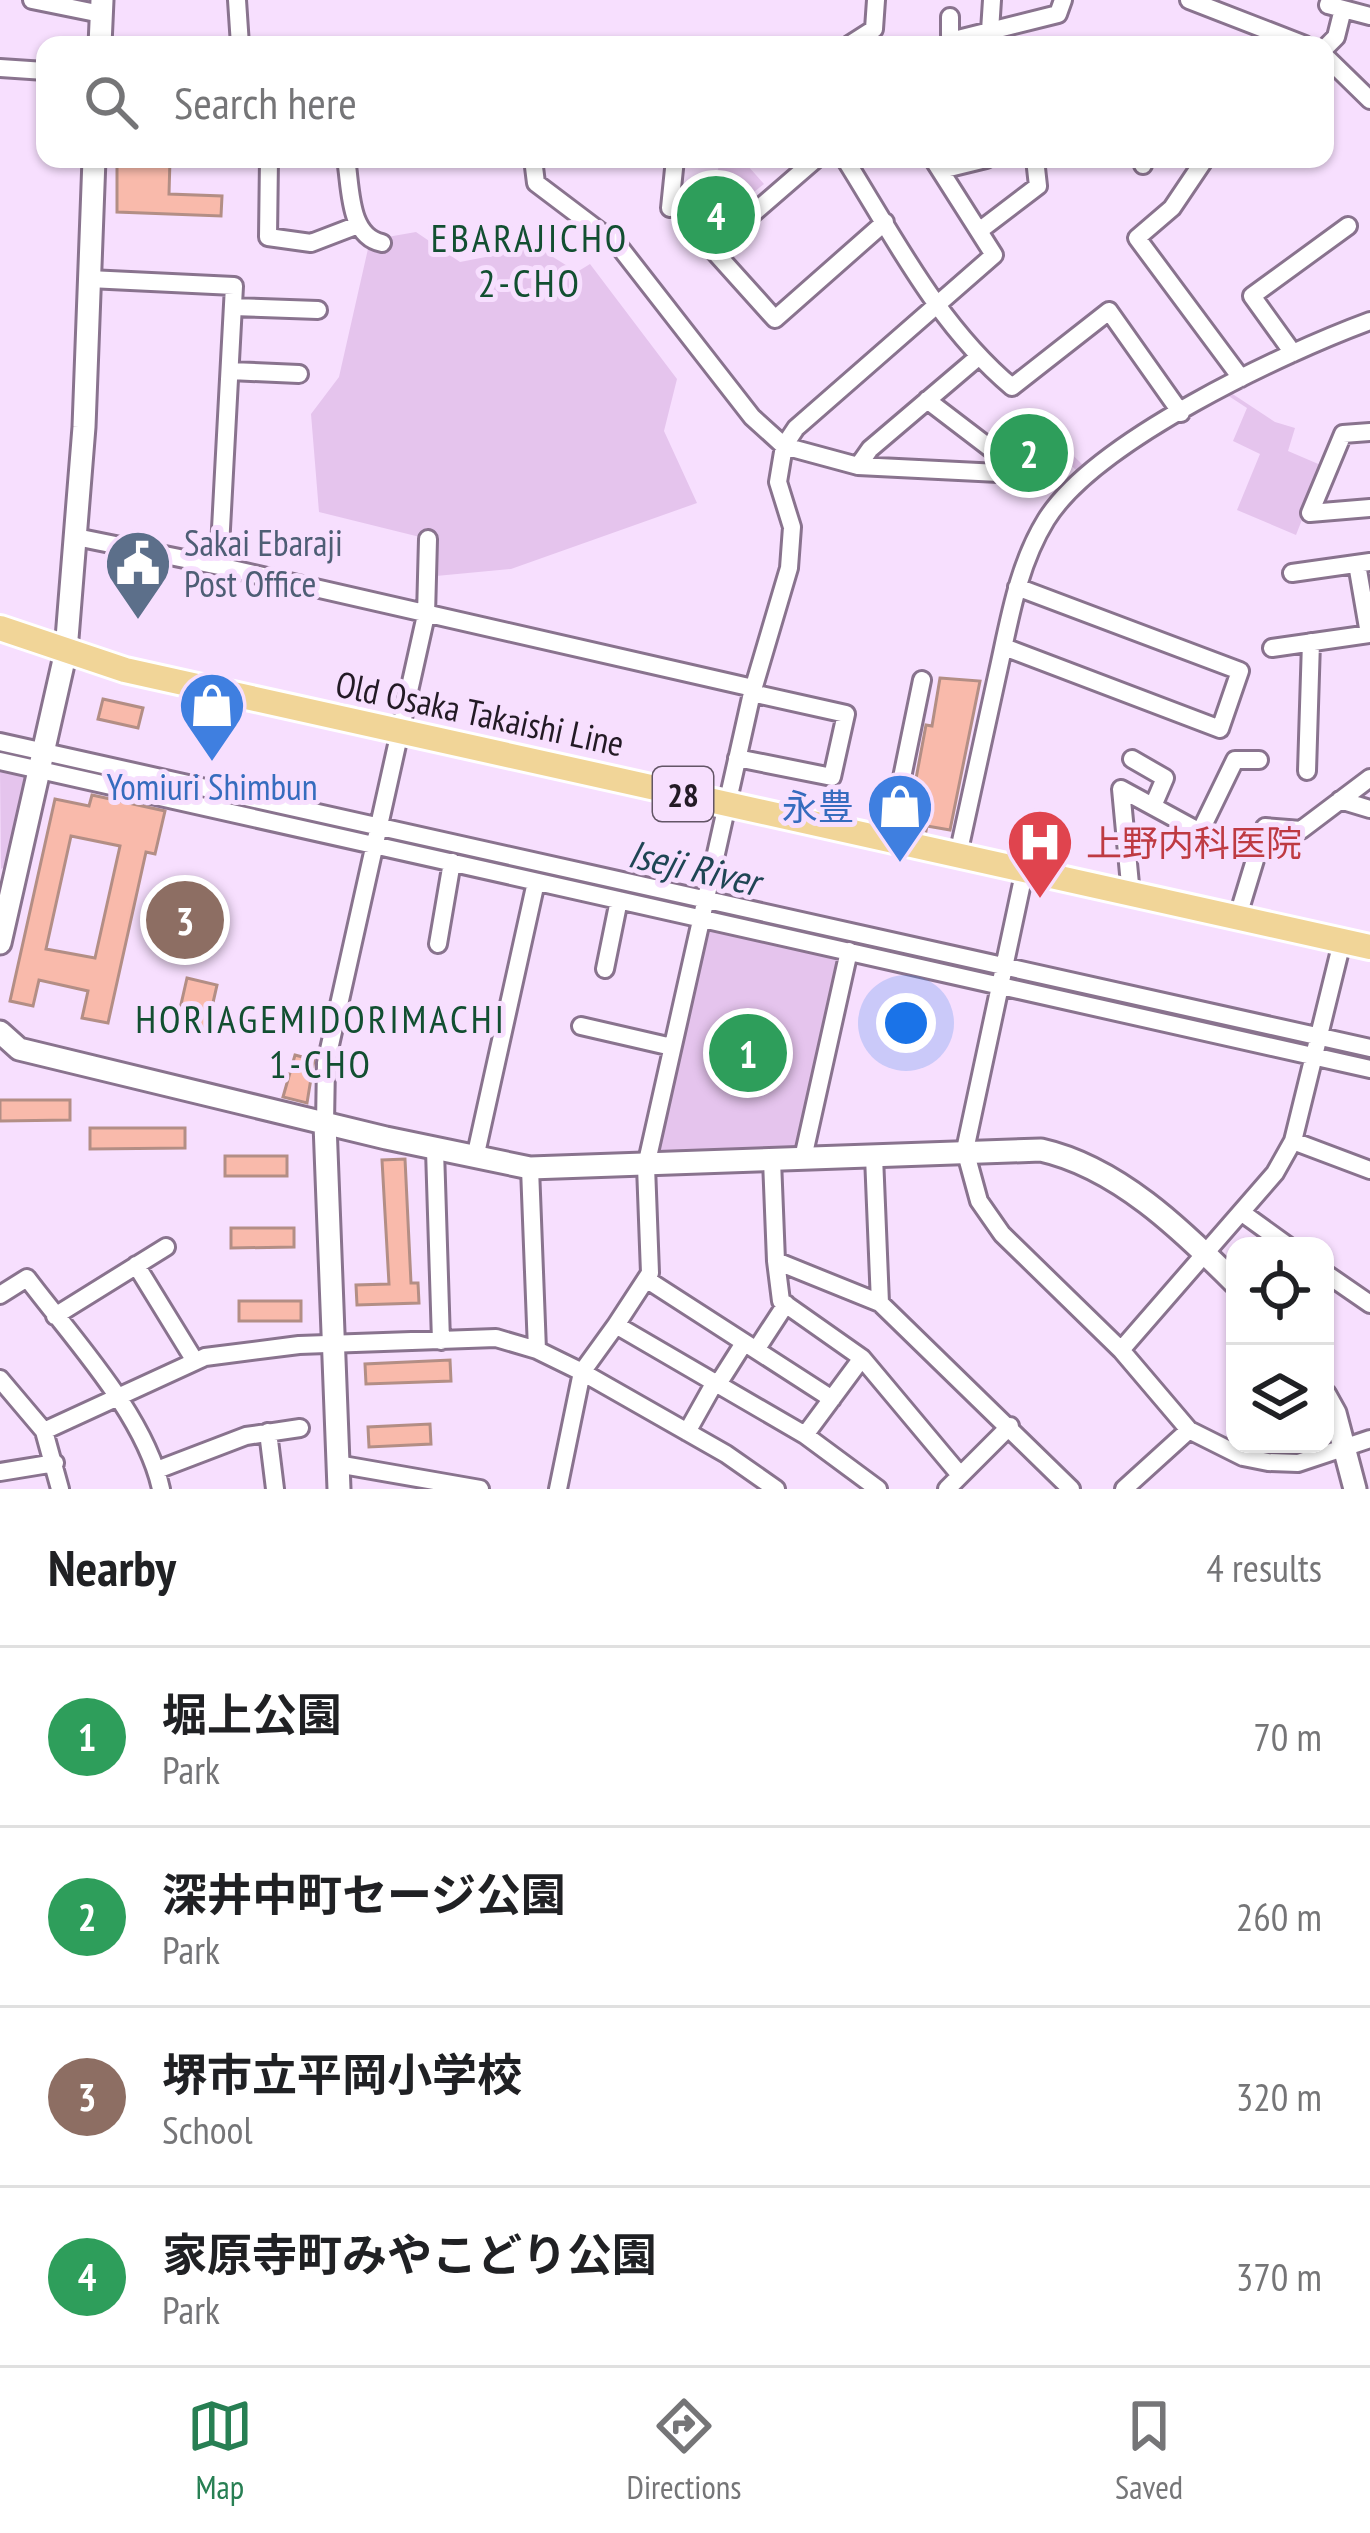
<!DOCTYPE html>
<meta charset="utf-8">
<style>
:root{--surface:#fff;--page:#f2f2f2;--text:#202124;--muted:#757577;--line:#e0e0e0;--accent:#277f53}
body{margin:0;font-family:"PT Sans Narrow","Noto Sans JP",sans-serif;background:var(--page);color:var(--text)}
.controls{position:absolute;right:36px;bottom:36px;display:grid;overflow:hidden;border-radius:24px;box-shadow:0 3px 9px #0004}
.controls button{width:108px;height:108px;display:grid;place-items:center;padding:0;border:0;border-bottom:3px solid var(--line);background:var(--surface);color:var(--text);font:60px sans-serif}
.you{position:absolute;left:906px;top:1023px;width:42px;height:42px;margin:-30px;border:9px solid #fff;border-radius:50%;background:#1a73e8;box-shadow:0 0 0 18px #1a73e833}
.badge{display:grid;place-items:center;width:78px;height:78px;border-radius:50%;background:var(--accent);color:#fff;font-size:39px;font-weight:700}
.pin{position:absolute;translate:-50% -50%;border:6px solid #fff;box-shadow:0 3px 12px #0006}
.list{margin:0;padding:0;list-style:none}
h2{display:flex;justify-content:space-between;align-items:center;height:156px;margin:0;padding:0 48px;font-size:51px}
h2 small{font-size:39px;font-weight:400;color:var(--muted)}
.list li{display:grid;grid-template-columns:78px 1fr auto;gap:36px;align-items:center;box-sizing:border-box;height:180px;padding:0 48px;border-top:3px solid var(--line)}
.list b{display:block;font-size:45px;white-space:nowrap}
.list p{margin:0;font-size:39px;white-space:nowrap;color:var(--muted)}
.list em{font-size:39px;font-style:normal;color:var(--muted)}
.icon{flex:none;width:66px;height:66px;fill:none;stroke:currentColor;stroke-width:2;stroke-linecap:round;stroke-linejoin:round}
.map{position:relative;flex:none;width:1370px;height:1489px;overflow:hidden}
.search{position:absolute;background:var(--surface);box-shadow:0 3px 9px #0004;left:36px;right:36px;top:36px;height:132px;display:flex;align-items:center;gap:30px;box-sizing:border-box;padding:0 42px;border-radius:24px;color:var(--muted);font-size:45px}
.sheet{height:876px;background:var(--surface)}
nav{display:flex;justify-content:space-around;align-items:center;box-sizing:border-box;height:168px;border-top:3px solid var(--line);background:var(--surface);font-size:33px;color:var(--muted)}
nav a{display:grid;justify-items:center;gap:6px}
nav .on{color:var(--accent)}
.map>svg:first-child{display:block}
.green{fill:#e5c4ed}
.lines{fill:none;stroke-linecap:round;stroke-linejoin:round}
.river{stroke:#459cbd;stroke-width:27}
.building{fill:#f9baab;stroke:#b38e85;stroke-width:3;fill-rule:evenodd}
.minor-casing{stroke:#89738e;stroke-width:22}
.tertiary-casing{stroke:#89738e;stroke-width:27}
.primary-casing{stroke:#fff;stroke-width:30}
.minor{stroke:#fff;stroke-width:16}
.tertiary{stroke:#fff;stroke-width:21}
.primary{stroke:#f1d598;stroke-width:24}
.labels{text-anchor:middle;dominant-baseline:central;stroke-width:10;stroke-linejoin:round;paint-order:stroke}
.shield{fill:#f7dffe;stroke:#635566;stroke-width:3}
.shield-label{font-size:33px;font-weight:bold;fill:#231a25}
.service-label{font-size:36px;fill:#4e5e75;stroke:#f7dffe;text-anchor:start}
.street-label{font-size:36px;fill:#231a25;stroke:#f7dffe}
.shop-label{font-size:36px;fill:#366cbe;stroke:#f7dffe}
.health-label{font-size:36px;fill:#be3a42;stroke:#f7dffe;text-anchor:start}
.neighbourhood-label{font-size:39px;letter-spacing:3px;fill:#124f31;stroke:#f7dffe}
.water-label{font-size:39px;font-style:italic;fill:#1f4554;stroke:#f7dffe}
</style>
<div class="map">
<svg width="1370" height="1489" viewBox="0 0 1370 1489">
<rect width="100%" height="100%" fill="#f7dffe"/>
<!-- green -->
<path class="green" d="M719,159H746L748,166L764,184L700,235L716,196Z
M416,232L460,262L537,247L577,272L590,264L677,379L664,431L697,503L511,569L436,576L428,539L319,512L311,414L339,377L370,240Z
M1228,391L1275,422L1295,428L1288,451L1323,466L1296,535L1237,510L1260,454L1233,441L1247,408L1224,393Z
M1009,426L1041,449L1054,437L1084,466L1078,472L1055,450L1026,479H1005L1006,452L997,445Z
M0,767L24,773L27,779L7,866L1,869Z
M706,930L837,959L797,1148L657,1153Z"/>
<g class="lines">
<!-- river -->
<path class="river" d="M0,752L113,775
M725,912L1370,1058"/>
</g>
<!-- building -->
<path class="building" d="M117,159H170L169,194L222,196L221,216L117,212Z
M940,678L980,681L950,830L927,826L926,831L907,827L926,725L932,726Z
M103,699L143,708L138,728L98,719Z
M92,795L165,811L155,854L146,852L108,1023L82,1018L88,991L39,980L33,1006L10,1001L55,799L89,806ZM71,836L120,846L95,958L46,949Z
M187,978L217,985L207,1029L177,1022Z
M295,1055L314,1060L307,1103L283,1097Z
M0,1100H70V1120L0,1121Z
M90,1128H185V1148L90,1149Z
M225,1156H287V1176H225Z
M405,1159L411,1283H418L419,1303L357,1305L356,1285L389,1284L382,1160Z
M231,1228H294V1247L231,1248Z
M239,1301H301V1321H239Z
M450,1360L451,1381L366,1384L365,1364Z
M430,1424L431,1444L369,1447L368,1427Z"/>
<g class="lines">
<defs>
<path id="minor" d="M32,0L101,14
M237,0L240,45
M1189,0L1305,45
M1330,0L1328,5L1370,16
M950,17V41L1058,14L1063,0
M990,31L992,0
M849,45L874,29L876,0
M1325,48L1336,37L1343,9
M1325,56L1370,100
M0,68L45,71
M269,159L268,237L311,243L358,225
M346,159C351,187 348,236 382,243
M533,159L536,183L618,245L752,417L784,446L858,466L999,473V455L927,400
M816,159L712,249L775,319L885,222
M845,159C895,239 939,326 1012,387L1109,311L1181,413
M1143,159V165
M1205,159L1172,208L1137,238L1241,378
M941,170L986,159
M670,208L675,159
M979,231L1038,186L1035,159
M89,279L234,286L219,566
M233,307L318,310
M1293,353L1252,296L1348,226
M230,371L299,374
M1370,432L1343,434L1310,513L1370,508
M858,466L870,449L977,358
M76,537L219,566L753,688
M1357,564L1369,634
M1292,573L1370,562
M1004,647L1220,729L1240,671L1017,587
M1272,648L1370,634
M0,742L1370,1048
M737,758L832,777L846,714L752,693
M1132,759L1165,778L1153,806
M0,761L1370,1069
M1307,771L1311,642
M1340,800L1370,809
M889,841L922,680
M958,855C971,795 984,736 997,676C1009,623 1017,567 1046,520C1095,441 1283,353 1370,321
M1025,869L965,1150L979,1201L1002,1234L1121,1350L1189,1430L1243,1457L1268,1462L1298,1463L1370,1439
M1131,895L1121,789L1200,832L1235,760H1259
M1237,919L1265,827L1301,830L1370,778
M438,944L452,862
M605,969L619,900
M581,1026L672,1047
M325,1124L326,1063L426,615L428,539
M1293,1141L1370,1170
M435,1150L441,1341
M874,1156L880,1303
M475,1158L536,882
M803,1158L849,951
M772,1160L776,1261
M530,1168L537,1350
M1241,1212L1288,1246
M136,1265L195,1361
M1325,1273L1370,1304
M646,1279L832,1399
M0,1295L27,1278C72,1338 145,1415 161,1489
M55,1316L166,1247
M616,1325L650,1273L646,1166L752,693L789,568L792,527L778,482L784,446L796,428L994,255L933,159
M756,1350L786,1304
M1121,1350L1275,1173L1293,1141L1342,942
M862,1358L960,1475
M0,1379L44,1431L60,1489
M718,1384L744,1343
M44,1431L205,1357L299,1345L496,1338L537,1350L582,1372L726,1454L776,1489
M268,1432L275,1489
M687,1432L715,1382
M805,1435L862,1358L781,1301L776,1261L880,1303L1071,1489
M337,1464L480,1489
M157,1470L246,1436L300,1428
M0,1472L55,1463
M558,1489L582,1372L616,1325L805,1435L878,1489
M947,1489L1010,1426
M1124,1489L1189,1430"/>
<path id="tertiary" d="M100,45L102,0
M0,943L66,651L84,427L94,159
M0,1032L19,1049L386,1138L530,1168L1041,1150C1117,1167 1181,1229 1235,1283
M325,1124L339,1489
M1325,1395L1335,1413L1355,1489"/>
<path id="primary" d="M0,628L125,670L1370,947"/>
</defs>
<!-- minor casing -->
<use href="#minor" class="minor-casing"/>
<!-- tertiary casing -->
<use href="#tertiary" class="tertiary-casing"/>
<!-- primary casing -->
<use href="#primary" class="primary-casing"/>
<!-- minor -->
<use href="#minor" class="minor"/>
<!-- tertiary -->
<use href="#tertiary" class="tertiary"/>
<!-- primary -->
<use href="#primary" class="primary"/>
</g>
<!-- icons -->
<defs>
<symbol id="civic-pin" viewBox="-11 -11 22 30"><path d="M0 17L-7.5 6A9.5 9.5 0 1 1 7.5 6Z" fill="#5c6f8a" stroke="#f7dffe"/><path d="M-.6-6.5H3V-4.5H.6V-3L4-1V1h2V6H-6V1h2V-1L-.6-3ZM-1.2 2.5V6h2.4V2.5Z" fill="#fff"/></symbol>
<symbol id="shop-pin" viewBox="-11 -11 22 30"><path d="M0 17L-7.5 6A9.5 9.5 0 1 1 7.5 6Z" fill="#3f7fe0" stroke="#f7dffe"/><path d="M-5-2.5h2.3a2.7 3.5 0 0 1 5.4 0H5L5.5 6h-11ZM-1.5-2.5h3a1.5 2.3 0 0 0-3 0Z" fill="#fff"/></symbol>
<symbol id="hospital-pin" viewBox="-11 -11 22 30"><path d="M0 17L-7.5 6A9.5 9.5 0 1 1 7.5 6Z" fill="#e0444e" stroke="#f7dffe"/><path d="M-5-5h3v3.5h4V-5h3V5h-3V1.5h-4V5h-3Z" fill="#fff"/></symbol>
</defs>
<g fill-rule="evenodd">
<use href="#civic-pin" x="100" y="525" width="76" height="104"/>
<use href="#shop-pin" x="174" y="667" width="76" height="104"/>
<use href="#shop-pin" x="862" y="768" width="76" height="104"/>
<use href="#hospital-pin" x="1002" y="804" width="76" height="104"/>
</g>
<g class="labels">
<!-- shield labels -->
<rect class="shield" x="653" y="767" width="60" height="54" rx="9"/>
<g class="shield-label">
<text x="683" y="794">28</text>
</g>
<!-- service labels -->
<g class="service-label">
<text x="184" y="542">Sakai Ebaraji<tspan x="184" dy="41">Post Office</tspan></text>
</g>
<!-- street labels -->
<g class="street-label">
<text transform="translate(480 713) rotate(12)">Old Osaka Takaishi Line</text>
</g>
<!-- shop labels -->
<g class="shop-label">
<text x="212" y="786">Yomiuri Shimbun</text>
<text x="854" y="806" text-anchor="end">永豊</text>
</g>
<!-- health labels -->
<g class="health-label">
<text x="1086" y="842">上野内科医院</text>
</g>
<!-- neighbourhood labels -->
<g class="neighbourhood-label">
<text x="530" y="237">EBARAJICHO<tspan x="530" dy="45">2-CHO</tspan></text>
<text x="321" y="1018">HORIAGEMIDORIMACHI<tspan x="321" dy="45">1-CHO</tspan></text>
</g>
<!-- water labels -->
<g class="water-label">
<text transform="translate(694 867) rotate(13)">Iseji River</text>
</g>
</g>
</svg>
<div class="controls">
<button><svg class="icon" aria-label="locate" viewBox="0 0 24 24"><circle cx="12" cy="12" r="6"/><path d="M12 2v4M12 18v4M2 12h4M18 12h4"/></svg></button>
<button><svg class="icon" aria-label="layers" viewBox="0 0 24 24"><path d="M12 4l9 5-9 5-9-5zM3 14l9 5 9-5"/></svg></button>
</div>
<div class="you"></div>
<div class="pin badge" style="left:748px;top:1053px;background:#2e9e5b">1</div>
<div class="pin badge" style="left:1029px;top:453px;background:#2e9e5b">2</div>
<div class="pin badge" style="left:185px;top:920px;background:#8d6e63">3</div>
<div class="pin badge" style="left:716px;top:215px;background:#2e9e5b">4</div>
<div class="search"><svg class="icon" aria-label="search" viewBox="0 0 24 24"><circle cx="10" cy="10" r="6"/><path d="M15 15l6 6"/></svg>Search here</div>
</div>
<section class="sheet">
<h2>Nearby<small>4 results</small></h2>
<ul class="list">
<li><span class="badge" style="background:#2e9e5b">1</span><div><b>堀上公園</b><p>Park</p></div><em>70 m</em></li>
<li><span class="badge" style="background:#2e9e5b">2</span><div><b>深井中町セージ公園</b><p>Park</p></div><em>260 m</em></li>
<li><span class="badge" style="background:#8d6e63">3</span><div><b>堺市立平岡小学校</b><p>School</p></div><em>320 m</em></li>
<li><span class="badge" style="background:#2e9e5b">4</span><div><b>家原寺町みやこどり公園</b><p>Park</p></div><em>370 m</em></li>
</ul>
</section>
<nav>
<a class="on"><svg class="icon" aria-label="map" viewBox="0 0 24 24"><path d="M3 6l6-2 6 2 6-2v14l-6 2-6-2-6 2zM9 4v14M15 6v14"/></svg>Map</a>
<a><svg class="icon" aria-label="directions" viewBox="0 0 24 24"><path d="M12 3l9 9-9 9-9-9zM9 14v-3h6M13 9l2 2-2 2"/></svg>Directions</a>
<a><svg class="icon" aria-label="saved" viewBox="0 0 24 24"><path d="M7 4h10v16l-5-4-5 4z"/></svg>Saved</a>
</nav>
